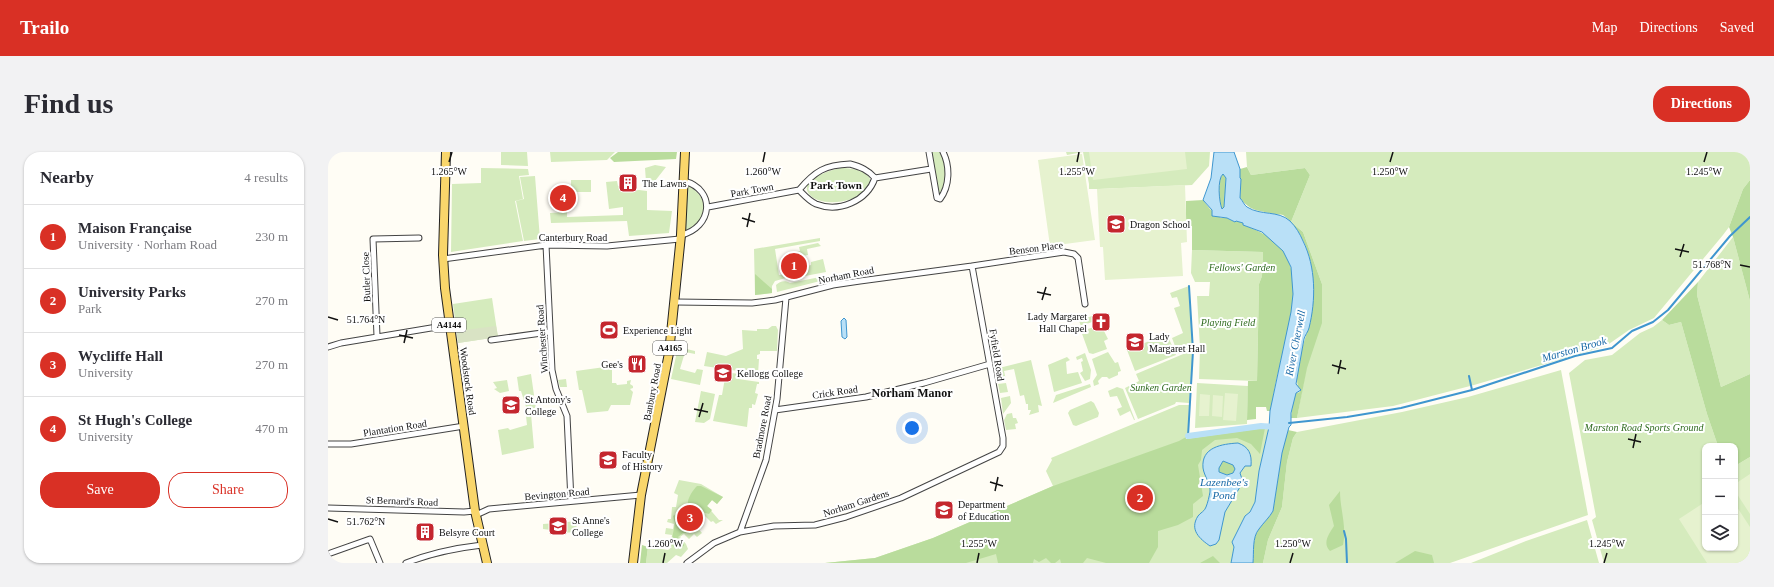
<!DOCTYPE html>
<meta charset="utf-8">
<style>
:root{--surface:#fff;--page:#f2f2f3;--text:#2b2b33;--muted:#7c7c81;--line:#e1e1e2;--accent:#d93025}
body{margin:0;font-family:Georgia,serif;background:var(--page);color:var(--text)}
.controls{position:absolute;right:12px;bottom:12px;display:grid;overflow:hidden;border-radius:8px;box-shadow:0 1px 3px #0004}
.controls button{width:36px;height:36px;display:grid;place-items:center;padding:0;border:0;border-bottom:1px solid var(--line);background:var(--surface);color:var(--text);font:20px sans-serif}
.you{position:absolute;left:584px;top:276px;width:14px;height:14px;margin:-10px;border:3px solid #fff;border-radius:50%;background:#1a73e8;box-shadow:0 0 0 6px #1a73e833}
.badge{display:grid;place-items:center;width:26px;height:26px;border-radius:50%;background:var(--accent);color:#fff;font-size:13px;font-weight:700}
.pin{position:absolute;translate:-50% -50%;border:2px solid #fff;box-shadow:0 1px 4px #0006}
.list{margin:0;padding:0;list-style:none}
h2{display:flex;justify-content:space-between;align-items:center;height:52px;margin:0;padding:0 16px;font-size:17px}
h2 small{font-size:13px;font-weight:400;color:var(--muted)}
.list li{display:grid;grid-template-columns:26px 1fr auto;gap:12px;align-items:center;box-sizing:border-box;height:64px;padding:0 16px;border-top:1px solid var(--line)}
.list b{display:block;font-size:15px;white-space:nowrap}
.list p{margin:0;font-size:13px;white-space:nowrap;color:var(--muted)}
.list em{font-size:13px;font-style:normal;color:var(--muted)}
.actions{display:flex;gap:8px;padding:12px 16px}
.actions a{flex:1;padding:9px 0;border:1px solid var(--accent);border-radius:16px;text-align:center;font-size:14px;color:var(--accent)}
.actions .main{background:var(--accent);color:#fff}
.icon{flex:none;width:22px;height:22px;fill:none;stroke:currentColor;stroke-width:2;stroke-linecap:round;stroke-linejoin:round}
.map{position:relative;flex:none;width:1422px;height:411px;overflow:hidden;border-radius:16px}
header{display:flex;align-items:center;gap:24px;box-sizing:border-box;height:56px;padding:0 20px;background:var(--accent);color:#fff}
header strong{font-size:19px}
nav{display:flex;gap:22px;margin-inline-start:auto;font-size:14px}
.intro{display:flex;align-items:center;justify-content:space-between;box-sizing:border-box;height:96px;padding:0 24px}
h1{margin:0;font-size:28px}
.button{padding:10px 18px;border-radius:16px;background:var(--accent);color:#fff;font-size:14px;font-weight:700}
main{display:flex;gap:24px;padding:0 24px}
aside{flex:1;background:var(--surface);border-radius:16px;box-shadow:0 1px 3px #0004}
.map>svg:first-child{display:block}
.green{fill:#d5ebbd}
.forest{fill:#b9dc9c}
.cemetery{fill:#d9e3c4}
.pitch{fill:#e6f2cf}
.water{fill:#b9e0f7;stroke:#3f96cf;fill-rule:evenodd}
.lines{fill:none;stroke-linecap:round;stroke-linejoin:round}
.stream{stroke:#3f96cf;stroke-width:2}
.canal{stroke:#b9e0f7;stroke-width:6}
.street-casing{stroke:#444;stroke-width:7}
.primary-casing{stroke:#222;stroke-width:10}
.street{stroke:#fff;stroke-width:5}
.primary{stroke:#f9d66b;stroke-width:8}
.ticks{fill:none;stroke:#111;stroke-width:1.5}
.labels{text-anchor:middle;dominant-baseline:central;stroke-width:4;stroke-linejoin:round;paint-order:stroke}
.shield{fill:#fff;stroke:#585858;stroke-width:1}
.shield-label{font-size:9px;font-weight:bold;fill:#111}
.poi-label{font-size:10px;fill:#111;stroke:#fff;text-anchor:start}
.street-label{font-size:10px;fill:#111;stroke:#fff}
.park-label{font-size:10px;font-style:italic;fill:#2f6b1f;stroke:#fff}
.neighbourhood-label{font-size:11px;font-weight:bold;fill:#111;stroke:#fff}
.water-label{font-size:11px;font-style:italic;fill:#1768a6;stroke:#fff}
.quarter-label{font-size:12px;font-weight:bold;fill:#111;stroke:#fff}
.ticks-label{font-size:10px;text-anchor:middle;fill:#111;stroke:#fff;stroke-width:4;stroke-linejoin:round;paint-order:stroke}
</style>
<header>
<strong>Trailo</strong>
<nav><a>Map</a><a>Directions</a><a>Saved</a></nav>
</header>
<div class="intro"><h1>Find us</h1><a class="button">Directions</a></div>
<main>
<aside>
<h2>Nearby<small>4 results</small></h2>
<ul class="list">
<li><span class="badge">1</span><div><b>Maison Française</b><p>University · Norham Road</p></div><em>230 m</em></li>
<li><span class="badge">2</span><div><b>University Parks</b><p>Park</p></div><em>270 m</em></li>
<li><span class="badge">3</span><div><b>Wycliffe Hall</b><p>University</p></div><em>270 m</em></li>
<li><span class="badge">4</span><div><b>St Hugh's College</b><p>University</p></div><em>470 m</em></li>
</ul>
<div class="actions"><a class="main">Save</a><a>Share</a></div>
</aside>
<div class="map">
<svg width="1422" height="411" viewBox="0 0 1422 411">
<rect width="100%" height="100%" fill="#fffdf5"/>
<!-- green -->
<path class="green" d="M173,0H199L200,14L173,13Z
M222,0H287L279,8L223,10Z
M602,0H614C618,16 619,27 613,43L609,42Z
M738,0H882L881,14L864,33L771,37H761V32L755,0L739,3Z
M918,0H1422V28L1415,37L1401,75L1395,83L1326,166L1301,178L1278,194L1146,233L1065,254L969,266L994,132L975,80L963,70L982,23L977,16L923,23L919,15Z
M327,13L338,15L327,29L320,31L318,30L317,16Z
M153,16L200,17L201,23L191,24L195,47L187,49L195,89L123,100L124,32L153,31Z
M512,16C523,16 541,18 543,30C541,33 539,38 536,40C525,51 491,55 481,42C470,27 504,18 512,16Z
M207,24L212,87L196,89L188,49L196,47L192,25Z
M243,28H263V40H243Z
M289,29L290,34C299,33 300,33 304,39L311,38L319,39V58L344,59L341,81L301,84L299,69L223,71L222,61L239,60V65L295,63V55L281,57L278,30Z
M360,34C377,42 383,61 367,75C365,77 359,79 356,80Z
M1405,85L1422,149V222L1393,235L1369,143L1370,130Z
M492,86V89L447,97L451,123L464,121L465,124L447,129L444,134V141L427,143L426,97Z
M490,91L493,94L479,97L480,103L464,106L463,101L472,99L471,95Z
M864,98L935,100L934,124L931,132L929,229L871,227L872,196L869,144H881L882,130H867L863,121Z
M495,107L498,120L477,124L475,115L483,113V110Z
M497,124L500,127L449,140L448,133C452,129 457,128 462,131Z
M861,134L865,196L850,202L844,186L855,181L846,156L852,154L849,145L844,146L842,141Z
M164,146L170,185L130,191L125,152Z
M769,162L770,165L765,167L764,170L753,174L751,169Z
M1334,168L1341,173L1353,170L1379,262L1390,294H1377V396H1407V314L1422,305V411H1276L1264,368L1268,365L1241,221L1257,208L1284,203L1312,181L1325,175Z
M773,173L780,187L776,189L779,197L765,202L761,201L753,179Z
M444,174H448L450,178L449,199H432V202L429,203V207H431L430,222L376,214L379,200L398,204L415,197L414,178L429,179V177H440Z
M839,182L848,203L807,219L799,198Z
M350,195L367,199V202L357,200L352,217L367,221L369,217L375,218L372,233L343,227Z
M865,199L861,251L848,250L847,252L810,267L797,236L811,229L808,222L860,200Z
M780,200L787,211L790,210L793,219L790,220V223L781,227L779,225H774L770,229L771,232L766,234L765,229L769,223L764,207Z
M757,201L763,218L762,227L757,229L752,221L755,219L753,210L755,209L754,206L749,208L748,205Z
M739,205L742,208L738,210L739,222L750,220L754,231L726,240L720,213Z
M703,208L714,254L710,253L711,260L701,263L703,258H700V252H698L696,243L692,244L686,217L676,219L678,228L670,230L668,220L671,216Z
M284,214V231H288L289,233L299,232V229L303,228L302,232L305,234V236L302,237L305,240L302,253H283L280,259L259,261L254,238H251L248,219Z
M1233,218L1260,363L1122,411H935L940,388L954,355L959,310L965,286L969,280L1074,260L1140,245Z
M398,220L410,222V227L431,230V232H429L427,241L430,242L427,253L424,252V256H421L419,275L385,269L391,243H394Z
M203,222L208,257L199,258L193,239H191L189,225Z
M238,227L239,235H232L230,228Z
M179,228L181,239L172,241L166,237L169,236L165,230Z
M678,231L680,240L672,241L670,232Z
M869,231L920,234L919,272L867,276Z
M762,232L763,235L725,251L728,243Z
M789,235L795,237L807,268H806L802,259L792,264L789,257L794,255L789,244L782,245L780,239Z
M373,239L387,242L382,267L376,271L367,270Z
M682,244L683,251L675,262L673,246Z
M763,249L766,251L771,261L770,265L748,274L745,273L740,261L742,258Z
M851,253H861L860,280L858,287L941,275L931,319L927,350L922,360L917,364L904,390L906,395L903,411H497L547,406L605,386L725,334L718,319L724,308L723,306Z
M684,261L685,266H688L690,271L687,272L688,277L678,278L676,268L679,262Z
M203,262L206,296L174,303L170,278L180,276L182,278L199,273L198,264Z
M351,328L373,332L395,345L389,352L384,348L379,354L391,368H395L388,372L385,369L383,370L375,362L367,373L374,381L369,385L366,382L361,387L356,382L352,385L358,392L360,397L353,405L348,403L339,411H318L320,395L340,398L344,395L342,394L344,383L337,382L338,376L345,377L346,372L339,370L340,367H343L344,355H348L350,343L346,341Z
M1259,368L1271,411H1143L1198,389Z
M248,369L249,380L232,381L231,371Z
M229,371V375L223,376V378L215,377V372Z"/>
<!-- forest -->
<path class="forest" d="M290,0H349L348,7L286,10L282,6Z
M919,15L923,23L977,16L982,23L963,70L975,80L994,132V171L979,216L969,266H963L965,251L968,241L972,240C962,224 980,182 983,164C988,137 986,105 971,81C968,76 960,66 955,63C952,62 948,63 946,62C930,58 923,60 912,46L913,27L912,26V17Z
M895,21L898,26L896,56L894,58C891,49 889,27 895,21Z
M1422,28V149L1405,85L1401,75L1415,37Z
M875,48L882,57L893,66H899L907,70L908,69L916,71L915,73C930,78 947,86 956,100C980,137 950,206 945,247L942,259H939L938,255H928V267L919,268L920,229H929L931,132L934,124L935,100L864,98V74H858V49Z
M427,122L444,137V141L427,143Z
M1370,130L1369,143L1393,235L1422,222V305L1407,314V294H1390L1379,262L1353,170L1341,173L1334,168Z
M937,276L932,302L923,292L909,286L887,288L874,298L873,308L870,313L875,344L865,352V365L850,373L830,379V395L821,411H778L759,406L755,411H733L732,407L727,411H723L718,406L711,410L706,407L705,411H670L668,402L638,411H497L547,406L605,386L725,334L851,289L858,285V287Z
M960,278L969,280L965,286L959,310L954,355L940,388L935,411H925C926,400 924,385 931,377C936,370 941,366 945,359L954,300Z
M895,309L905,312L907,317L905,321L899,323L891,320V316Z
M369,334H373L395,345L389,352L384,348L379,354L384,358L381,362L374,360L368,366L369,369L364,372L366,378L361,381H355L350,385L356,392V394L348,397L343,392L347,371L345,364L351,360L362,359C362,356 360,355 360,352C359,347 365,338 369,334Z
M1012,339C1012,357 1019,375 1015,393L1002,399C994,391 1001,382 1006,374L1001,353Z
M314,393L320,395L318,411H312Z
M1087,399L1104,403L1106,411H1067Z
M885,404L892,411H872Z"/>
<!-- cemetery -->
<path class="cemetery" d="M168,174L170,185L130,191L129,179Z"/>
<!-- pitch -->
<path class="pitch" d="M761,0H857L859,17L765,28Z
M754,2L767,88L722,94L710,8Z
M857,33L859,90L853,91L855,124L777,128L775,95H772L769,37Z
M897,241L910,242L908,269L895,268Z
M872,242L882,243L881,264H871Z
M885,243L895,244L894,265L884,264Z
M1422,322V362L1407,339V332Z
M1377,350V396H1407V352L1422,375V411H1379L1351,367Z"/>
<!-- water -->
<path class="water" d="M886,0H906L912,17V26L913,27L912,46C915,49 916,53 919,55C933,64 950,58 962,69C968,75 972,82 975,89C988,115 988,148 981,176C980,180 977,183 976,187C973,202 971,217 968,232L973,238L968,241L963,261V273L961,275L954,301L945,359C941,366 936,370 931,377C924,385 926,400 925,411H903L906,395L904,390L917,364L922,360L927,350L931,319L941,275L942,259L963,160L965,142L963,115L955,99L934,80L915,73V71L908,69L907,70L899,66L884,64V58L875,48L883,26ZM895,22L898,26L896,55L894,57C891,50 889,27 895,22Z
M516,166L518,168L519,185L517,187L514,185L513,169Z
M910,291C921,295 924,302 923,314H917L912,321L915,330L897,360L891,388L888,392L882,394C872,387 861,378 870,364C872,361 877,359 878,355C880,350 881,345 882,340C883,332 876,324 875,316C873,295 894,292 910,291ZM895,309L905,313L907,317L905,321L899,323L891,320V316Z"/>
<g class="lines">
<!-- stream -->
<path class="stream" d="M1141,224L1144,238
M961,271L1019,265L1073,256L1144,238L1247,204L1284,196L1304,179L1325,170L1340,158L1402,84L1422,65
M860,284L865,199L861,134
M1016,379L1018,387L1019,411"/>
<!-- canal -->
<path class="canal" d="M860,284L933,274L948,275"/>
<defs>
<path id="street" d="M601,0L609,46L612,47C622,34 622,14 615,0
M522,12C533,15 540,18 547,26C539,49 511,61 488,52C481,49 476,43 471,38C487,19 497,13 522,12Z
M547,26L603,17
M380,55L471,38
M353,83C384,76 389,38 356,29
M218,93L224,218L228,237L239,264L243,349
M115,107L218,93L279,94L352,87
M348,150L424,151L447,148L505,133L532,129L644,114L736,100L746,102L750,106L757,152
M49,184L45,87L91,86
M163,188L221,180
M0,195L13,191L121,173
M447,258L538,245L596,231L662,212
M0,292H23L136,274
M0,356L136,360L147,359
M148,363L161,357L313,343
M412,380L438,308L449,247L458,146
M0,402L42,387L52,411
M78,411C103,401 128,396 154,393
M359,411L386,391L412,380L446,374L487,373L518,365L573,346L671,300L675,294V286L644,114"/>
<path id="primary" d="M118,0L115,103L117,136L147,359L159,411
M305,411L313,343L341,201L353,83L357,0"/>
</defs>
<!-- street casing -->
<use href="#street" class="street-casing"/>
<!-- primary casing -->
<use href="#primary" class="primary-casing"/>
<!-- street -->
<use href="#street" class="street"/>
<!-- primary -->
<use href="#primary" class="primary"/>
</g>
<!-- ticks -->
<path class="ticks" d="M121,10L124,0M435,10L437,0M749,10L751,0M1062,10L1065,0M1376,10L1379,0M414,66L427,70M419,75L422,61M1347,97L1361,100M1352,105L1356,92M1412,113L1422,115M709,140L723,143M714,148L718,135M0,165L10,168M71,183L85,186M76,191L79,178M1004,213L1018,217M1010,222L1013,208M366,257L380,260M371,265L375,251M1300,287L1313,290M1305,296L1308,282M662,330L675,334M667,339L670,325M0,367L10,370M335,411L337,401M649,411L651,401M962,411L965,401M1276,411L1279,401"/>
<!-- icons -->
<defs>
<symbol id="building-square" viewBox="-11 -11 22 22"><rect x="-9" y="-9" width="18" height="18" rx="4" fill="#c4262e" stroke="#fff"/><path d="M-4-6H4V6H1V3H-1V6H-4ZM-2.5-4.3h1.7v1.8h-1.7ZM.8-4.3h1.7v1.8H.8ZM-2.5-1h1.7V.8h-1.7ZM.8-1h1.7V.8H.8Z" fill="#fff"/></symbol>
<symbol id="school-square" viewBox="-11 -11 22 22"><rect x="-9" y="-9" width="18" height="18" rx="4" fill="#c4262e" stroke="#fff"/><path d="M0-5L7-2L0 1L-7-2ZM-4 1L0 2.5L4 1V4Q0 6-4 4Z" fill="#fff"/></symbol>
<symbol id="church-square" viewBox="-11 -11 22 22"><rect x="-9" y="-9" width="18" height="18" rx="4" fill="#c4262e" stroke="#fff"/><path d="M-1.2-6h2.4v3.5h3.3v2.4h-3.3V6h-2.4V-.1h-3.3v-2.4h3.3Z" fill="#fff"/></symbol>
<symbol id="stadium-square" viewBox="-11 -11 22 22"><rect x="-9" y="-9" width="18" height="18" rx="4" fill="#c4262e" stroke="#fff"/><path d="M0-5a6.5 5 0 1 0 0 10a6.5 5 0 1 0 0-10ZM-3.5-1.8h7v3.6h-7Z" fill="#fff"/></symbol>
<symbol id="university-square" viewBox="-11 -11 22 22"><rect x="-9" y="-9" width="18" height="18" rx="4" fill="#c4262e" stroke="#fff"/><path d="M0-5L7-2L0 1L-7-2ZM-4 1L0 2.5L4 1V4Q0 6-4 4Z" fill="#fff"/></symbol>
<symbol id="restaurant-square" viewBox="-11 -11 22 22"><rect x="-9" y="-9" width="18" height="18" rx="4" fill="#c4262e" stroke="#fff"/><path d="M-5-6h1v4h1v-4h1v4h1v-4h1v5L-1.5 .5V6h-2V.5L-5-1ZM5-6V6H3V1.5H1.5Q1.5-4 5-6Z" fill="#fff"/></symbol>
</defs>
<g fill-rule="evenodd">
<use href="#building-square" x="289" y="20" width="22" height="22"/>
<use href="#school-square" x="777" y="61" width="22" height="22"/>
<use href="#church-square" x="762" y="159" width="22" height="22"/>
<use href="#stadium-square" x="270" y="167" width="22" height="22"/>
<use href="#university-square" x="796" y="179" width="22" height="22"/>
<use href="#restaurant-square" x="298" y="201" width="22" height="22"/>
<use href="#university-square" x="384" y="210" width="22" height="22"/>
<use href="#university-square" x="172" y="242" width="22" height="22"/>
<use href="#university-square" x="269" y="297" width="22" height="22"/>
<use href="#university-square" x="605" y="347" width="22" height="22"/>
<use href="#university-square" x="219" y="363" width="22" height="22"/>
<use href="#building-square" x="86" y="369" width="22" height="22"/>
</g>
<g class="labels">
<!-- shield labels -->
<g class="shield">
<rect x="104" y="166" width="34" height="14" rx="3"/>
<rect x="325" y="189" width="34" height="14" rx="3"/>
</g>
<g class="shield-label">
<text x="121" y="173">A4144</text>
<text x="342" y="196">A4165</text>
</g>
<!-- poi labels -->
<g class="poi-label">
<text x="314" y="31">The Lawns</text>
<text x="802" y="72">Dragon School</text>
<text x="759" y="164" text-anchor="end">Lady Margaret<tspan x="759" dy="12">Hall Chapel</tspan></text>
<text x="295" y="178">Experience Light</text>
<text x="821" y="184">Lady<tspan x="821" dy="12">Margaret Hall</tspan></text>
<text x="295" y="212" text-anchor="end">Gee's</text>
<text x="409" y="221">Kellogg College</text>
<text x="197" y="247">St Antony's<tspan x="197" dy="12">College</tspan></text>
<text x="294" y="302">Faculty<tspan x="294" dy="12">of History</tspan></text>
<text x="630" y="352">Department<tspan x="630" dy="12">of Education</tspan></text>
<text x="244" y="368">St Anne's<tspan x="244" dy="12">College</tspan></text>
<text x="111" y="380">Belsyre Court</text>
</g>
<!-- street labels -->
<g class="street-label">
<text transform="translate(424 38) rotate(-10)">Park Town</text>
<text x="245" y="85">Canterbury Road</text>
<text transform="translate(708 96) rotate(-7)">Benson Place</text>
<text transform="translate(518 123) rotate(-11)">Norham Road</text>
<text transform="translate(38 125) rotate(-92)">Butler Close</text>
<text transform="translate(214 187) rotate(-94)">Winchester Road</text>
<text transform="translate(669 203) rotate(81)">Fyfield Road</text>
<text transform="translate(140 229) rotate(82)">Woodstock Road</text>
<text transform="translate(324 240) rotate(-79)">Banbury Road</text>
<text transform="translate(507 240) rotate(-8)">Crick Road</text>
<text transform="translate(434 275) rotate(-79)">Bradmore Road</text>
<text transform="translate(67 276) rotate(-9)">Plantation Road</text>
<text transform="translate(229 342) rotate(-5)">Bevington Road</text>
<text transform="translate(74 349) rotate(2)">St Bernard's Road</text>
<text transform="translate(528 351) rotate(-18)">Norham Gardens</text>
</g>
<!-- park labels -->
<g class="park-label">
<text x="914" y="115">Fellows' Garden</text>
<text x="900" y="170">Playing Field</text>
<text x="833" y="235">Sunken Garden</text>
<text x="1316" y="275">Marston Road Sports Ground</text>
</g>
<!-- neighbourhood labels -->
<g class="neighbourhood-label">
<text x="508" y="33">Park Town</text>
</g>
<!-- water labels -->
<g class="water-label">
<text transform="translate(967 191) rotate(-79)">River Cherwell</text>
<text transform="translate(1246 197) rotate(-16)">Marston Brook</text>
<text x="896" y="330">Lazenbee's<tspan x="896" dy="13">Pond</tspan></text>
</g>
<!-- quarter labels -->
<g class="quarter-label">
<text x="584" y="241">Norham Manor</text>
</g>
</g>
<g class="ticks-label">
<text x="121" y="23">1.265°W</text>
<text x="435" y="23">1.260°W</text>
<text x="749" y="23">1.255°W</text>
<text x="1062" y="23">1.250°W</text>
<text x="1376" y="23">1.245°W</text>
<text x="1384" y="116">51.768°N</text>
<text x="38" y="171">51.764°N</text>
<text x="38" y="373">51.762°N</text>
<text x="337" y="395">1.260°W</text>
<text x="651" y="395">1.255°W</text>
<text x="965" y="395">1.250°W</text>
<text x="1279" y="395">1.245°W</text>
</g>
</svg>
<div class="controls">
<button>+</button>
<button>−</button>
<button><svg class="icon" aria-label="layers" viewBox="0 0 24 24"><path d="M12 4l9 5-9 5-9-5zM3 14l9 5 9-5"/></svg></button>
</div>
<div class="you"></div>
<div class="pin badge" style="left:466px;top:114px">1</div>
<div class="pin badge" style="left:812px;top:346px">2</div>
<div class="pin badge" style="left:362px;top:366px">3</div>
<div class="pin badge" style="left:235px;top:46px">4</div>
</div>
</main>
